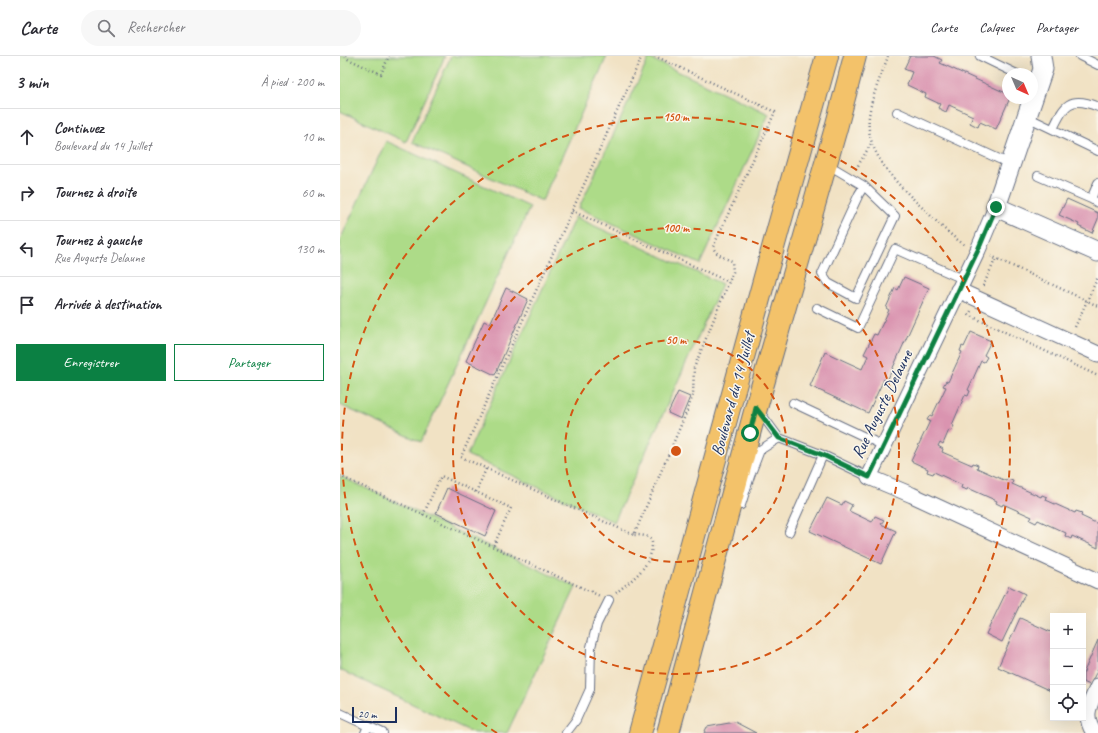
<!DOCTYPE html>
<html lang="fr">
<meta charset="utf-8">
<style>
:root{--surface:#fff;--page:#f7f7f7;--text:#2b2b33;--muted:#7c7c81;--line:#e1e1e2;--accent:#0b8043}
body{margin:0;font-family:Caveat,sans-serif;background:var(--page);color:var(--text)}
.controls{position:absolute;right:12px;bottom:12px;display:grid;overflow:hidden;border-radius:0px;box-shadow:0 4px 16px #0002}
.controls button{width:36px;height:36px;display:grid;place-items:center;padding:0;border:0;border-bottom:1px solid var(--line);background:var(--surface);color:var(--text);font:20px sans-serif}
.compass{position:absolute;left:662px;top:12px;width:36px;height:36px;border-radius:50%;background:var(--surface);box-shadow:0 4px 16px #0002;rotate:136deg}
.scale{position:absolute;left:12px;bottom:10px;width:45px;box-sizing:border-box;padding-left:4px;border:2px solid #1b2f5e;border-top:0;font-size:11px;line-height:14px;white-space:nowrap;color:#1b2f5e;-webkit-text-stroke:3px #fbf7ec;paint-order:stroke}
.stop{position:absolute;width:12px;height:12px;margin:-9px;border:3px solid #0b8043;border-radius:50%;background:#fff}
.stop.end{background:#0b8043;border-color:#fff;box-shadow:0 1px 4px #0008}
.list{margin:0;padding:0;list-style:none}
h2{display:flex;justify-content:space-between;align-items:center;height:52px;margin:0;padding:0 16px;font-size:17px}
h2 small{font-size:13px;font-weight:400;color:var(--muted)}
.list li{display:grid;grid-template-columns:26px 1fr auto;gap:12px;align-items:center;box-sizing:border-box;height:56px;padding:0 16px;border-top:1px solid var(--line)}
.list b{display:block;font-size:15px;white-space:nowrap}
.list p{margin:0;font-size:13px;white-space:nowrap;color:var(--muted)}
.list em{font-size:13px;font-style:normal;color:var(--muted)}
.actions{display:flex;gap:8px;padding:12px 16px}
.actions a{flex:1;padding:9px 0;border:1px solid var(--accent);border-radius:0px;text-align:center;font-size:14px;color:var(--accent)}
.actions .main{background:var(--accent);color:#fff}
.icon{flex:none;width:22px;height:22px;fill:none;stroke:currentColor;stroke-width:2;stroke-linecap:round;stroke-linejoin:round}
.map{position:relative;flex:none;width:758px;height:677px;overflow:hidden}
header{display:flex;align-items:center;gap:24px;box-sizing:border-box;height:56px;padding:0 20px;background:var(--surface);border-bottom:1px solid var(--line)}
header strong{font-size:19px}
nav{display:flex;gap:22px;margin-inline-start:auto;font-size:14px}
.search{width:280px;height:36px;background:var(--page);display:flex;align-items:center;gap:10px;box-sizing:border-box;padding:0 14px;border-radius:22px;color:var(--muted);font-size:15px}
main{display:flex}
aside{flex:1;background:var(--surface)}
.map>svg:first-child{display:block}
.green{fill:#addb88;stroke:#648573}
.building{fill:#da94b0}
.lines{fill:none;stroke-linecap:round;stroke-linejoin:round}
.service-casing{stroke:#666e82;stroke-width:10}
.minor-casing{stroke:#666e82;stroke-width:17}
.tertiary-casing{stroke:#666e82;stroke-width:21}
.primary-casing{stroke:#666e82;stroke-width:24}
.path{stroke:#666e82;stroke-width:2.5;stroke-dasharray:1 3;stroke-linecap:butt}
.service{stroke:#fff;stroke-width:8}
.minor{stroke:#fff;stroke-width:15}
.tertiary{stroke:#fff;stroke-width:19}
.primary{stroke:#f3c26a;stroke-width:22}
.route{stroke:#0b8043;stroke-width:5}
.ring{fill:none;stroke:#d45514;stroke-width:2;stroke-dasharray:7 5}
.labels{text-anchor:middle;dominant-baseline:central;stroke-width:3;stroke-linejoin:round;paint-order:stroke}
.street-label{font-size:17px;fill:#1b2f5e;stroke:#fbf7ec}
.centre{fill:#d45514;stroke:#fbf7ec;stroke-width:2}
.ring-label{font-size:12px;text-anchor:middle;font-weight:bold;fill:#d45514;stroke:#fbf7ec;stroke-width:3;stroke-linejoin:round;paint-order:stroke}
</style>
<header>
<strong>Carte</strong>
<div class="search"><svg class="icon" aria-label="search" viewBox="0 0 24 24"><circle cx="10" cy="10" r="6"/><path d="M15 15l6 6"/></svg>Rechercher</div>
<nav><a>Carte</a><a>Calques</a><a>Partager</a></nav>
</header>
<main>
<aside>
<h2>3 min<small>À pied · 200 m</small></h2>
<ul class="list">
<li><svg class="icon" aria-label="ahead" viewBox="0 0 24 24"><path d="M12 20V5M6 11l6-6 6 6"/></svg><div><b>Continuez</b><p>Boulevard du 14 Juillet</p></div><em>10 m</em></li>
<li><svg class="icon" aria-label="right" viewBox="0 0 24 24"><path d="M7 20v-9h11M14 6l5 5-5 5"/></svg><div><b>Tournez à droite</b></div><em>60 m</em></li>
<li><svg class="icon" aria-label="left" viewBox="0 0 24 24"><path d="M17 20v-9H6M10 6l-5 5 5 5"/></svg><div><b>Tournez à gauche</b><p>Rue Auguste Delaune</p></div><em>130 m</em></li>
<li><svg class="icon" aria-label="arrive" viewBox="0 0 24 24"><path d="M6 21V4h12l-3 4 3 4H6"/></svg><div><b>Arrivée à destination</b></div></li>
</ul>
<div class="actions"><a class="main">Enregistrer</a><a>Partager</a></div>
</aside>
<div class="map">
<svg width="758" height="677" viewBox="0 0 758 677">
<rect width="100%" height="100%" fill="#fbf7ec"/>
<filter id="ink" filterUnits="userSpaceOnUse"><feTurbulence type="fractalNoise" baseFrequency=".025" numOctaves="2"/><feDisplacementMap in="SourceGraphic" scale="8" xChannelSelector="R" yChannelSelector="G"/><feConvolveMatrix kernelMatrix="1 2 1 2 8 2 1 2 1" color-interpolation-filters="sRGB"/></filter>
<filter id="wash" filterUnits="userSpaceOnUse"><feTurbulence type="fractalNoise" baseFrequency=".012" numOctaves="4" result="noise"/><feDisplacementMap in="SourceGraphic" scale="16" xChannelSelector="R" yChannelSelector="G"/><feGaussianBlur stdDeviation="0.9" result="paint"/><feColorMatrix in="noise" values="0 0 0 0 0 0 0 0 0 0 0 0 0 0 0 0 0 1.4 0 .05"/><feComposite in="paint" operator="in"/></filter>
<g filter="url(#wash)">
<rect width="100%" height="100%" fill="#f1e2c4"/>
<!-- green -->
<path class="green" d="M0,0H105L66,86L0,55Z
M111,0H267L202,145L72,86Z
M309,2L429,58L360,208L239,152Z
M46,85L190,151L81,386L0,349V184Z
M235,161L382,228L274,466L127,399Z
M0,420L236,531L167,677H134L0,614Z"/>
<g id="blocks">
<!-- building -->
<path class="building" d="M570,0H594L602,4L600,7L668,38V42H670L656,73L640,66L638,71L630,67L633,60L609,49L606,56L598,52L600,48L585,41L586,38L567,29L572,16L564,13Z
M727,143L758,157V163L752,177L738,170L739,168L719,159Z
M564,221L589,232L547,325L544,323L528,357L470,330L485,296L522,313L528,300L524,298L534,278L537,279L549,254L546,252L555,232L558,234Z
M166,232L188,243L155,319L126,305L144,265L150,268Z
M631,276L651,285L644,299L647,301L644,306L641,305L628,334L630,335L628,340L625,339L612,369L614,370L611,375L609,374L603,388L600,386L598,390L603,393L602,396L632,409L633,407L638,409L637,412L666,425L667,423L673,425L672,428L701,441L702,439L707,441L706,444L735,457L736,455L742,457L741,460L758,468V492L732,480L731,483L725,480L726,477L698,464L696,467L690,464L692,461L663,448L662,450L656,447L657,445L628,432L627,434L621,432L622,429L594,416L593,418L587,416L588,413L571,405L590,365L587,364L590,359L592,360L606,331L603,330L606,325L608,326L622,296L620,295L622,290L624,291Z
M338,336L350,341L341,363L328,357Z
M107,432L156,455L145,480L96,457Z
M487,442L502,449L504,445L512,449L509,455L532,466L535,460L544,464L541,468L556,475L541,508L470,475Z
M669,530L685,538L662,586L646,578Z
M680,562L713,577V636L658,611Z
M758,584V613L750,629L743,626V618Z
M395,666L416,677H364L367,671Z"/>
</g>
</g>
<g filter="url(#ink)">
<use href="#blocks" fill-opacity="0" stroke="#666e82" stroke-width="1"/>
<g class="lines">
<defs>
<path id="service" d="M640,0L677,18
M740,0L758,9
M557,56L670,108
M687,61L758,95
M713,73C724,49 730,39 758,51
M487,108L524,130
M698,120L751,143
M758,127L751,143L758,147
M524,130L555,160L516,242L488,227L482,218L519,138Z
M477,252L518,272L555,193L623,223
M453,347L544,390
M419,355L439,382L483,399L529,421
M401,449L410,420L420,394L439,382
M449,476L483,399
M0,657L28,670L25,677
M28,670L43,677
M226,677L236,664L250,633L251,591L257,568L269,544"/>
<path id="minor" d="M656,151L638,194L529,421L572,439L758,525
M618,234L758,298
M754,677C742,658 750,649 758,630"/>
<path id="tertiary" d="M701,0L703,13L656,151L758,196"/>
<path id="primary" d="M300,677L439,170L487,0
M328,677L416,352L496,72L515,0"/>
</defs>
<!-- service casing -->
<use href="#service" class="service-casing"/>
<!-- minor casing -->
<use href="#minor" class="minor-casing"/>
<!-- tertiary casing -->
<use href="#tertiary" class="tertiary-casing"/>
<!-- primary casing -->
<use href="#primary" class="primary-casing"/>
<!-- path -->
<path class="path" d="M5,0L8,3L41,18L49,0
M302,0L121,401L294,479L347,355L353,339L354,312L393,216L392,205C385,202 376,199 373,191L435,56L315,0
M548,0C541,22 526,50 529,74C533,107 565,135 588,157C599,168 611,180 625,189
M516,113L532,86
M232,155L389,226
M651,200L758,250
M643,230L656,202
M631,255L629,259L758,320
M735,271L758,221
M0,420L260,540
M136,436L146,413
M83,459L101,420L171,452L153,491
M276,537C291,524 311,512 312,489C313,479 301,479 294,479"/>
<!-- service -->
<use href="#service" class="service"/>
<!-- minor -->
<use href="#minor" class="minor"/>
<!-- tertiary -->
<use href="#tertiary" class="tertiary"/>
<!-- primary -->
<use href="#primary" class="primary"/>
</g>
</g>
<g class="lines" filter="url(#ink)">
<!-- route -->
<path class="route" d="M410,377L416,352L439,382L483,399L529,421L638,194L656,151"/>
</g>
<!-- distance rings -->
<g class="ring">
<circle cx="336" cy="395" r="111"/>
<circle cx="336" cy="395" r="223"/>
<path d="M157 677A334 334 0 1 1 515 677"/>
</g>
<g class="labels">
<!-- street labels -->
<g class="street-label">
<text transform="translate(393 338) rotate(-75)">Boulevard du 14 Juillet</text>
<text transform="translate(542 348) rotate(-64)">Rue Auguste Delaune</text>
</g>
</g>
<circle cx="336" cy="395" r="6" class="centre"/>
<g class="ring-label">
<text x="336" y="65">150 m</text>
<text x="336" y="176">100 m</text>
<text x="336" y="288">50 m</text>
</g>
</svg>
<div class="controls">
<button>+</button>
<button>−</button>
<button><svg class="icon" aria-label="locate" viewBox="0 0 24 24"><circle cx="12" cy="12" r="6"/><path d="M12 2v4M12 18v4M2 12h4M18 12h4"/></svg></button>
</div>
<svg class="compass" viewBox="-18 -18 36 36"><path d="M0-13l5 13h-10z" fill="#e53935"/><path d="M0 13l5-13h-10z" fill="#7c7c81"/></svg>
<div class="scale">20 m</div>
<div class="stop" style="left:410px;top:377px"></div>
<div class="stop end" style="left:656px;top:151px"></div>
</div>
</main>
